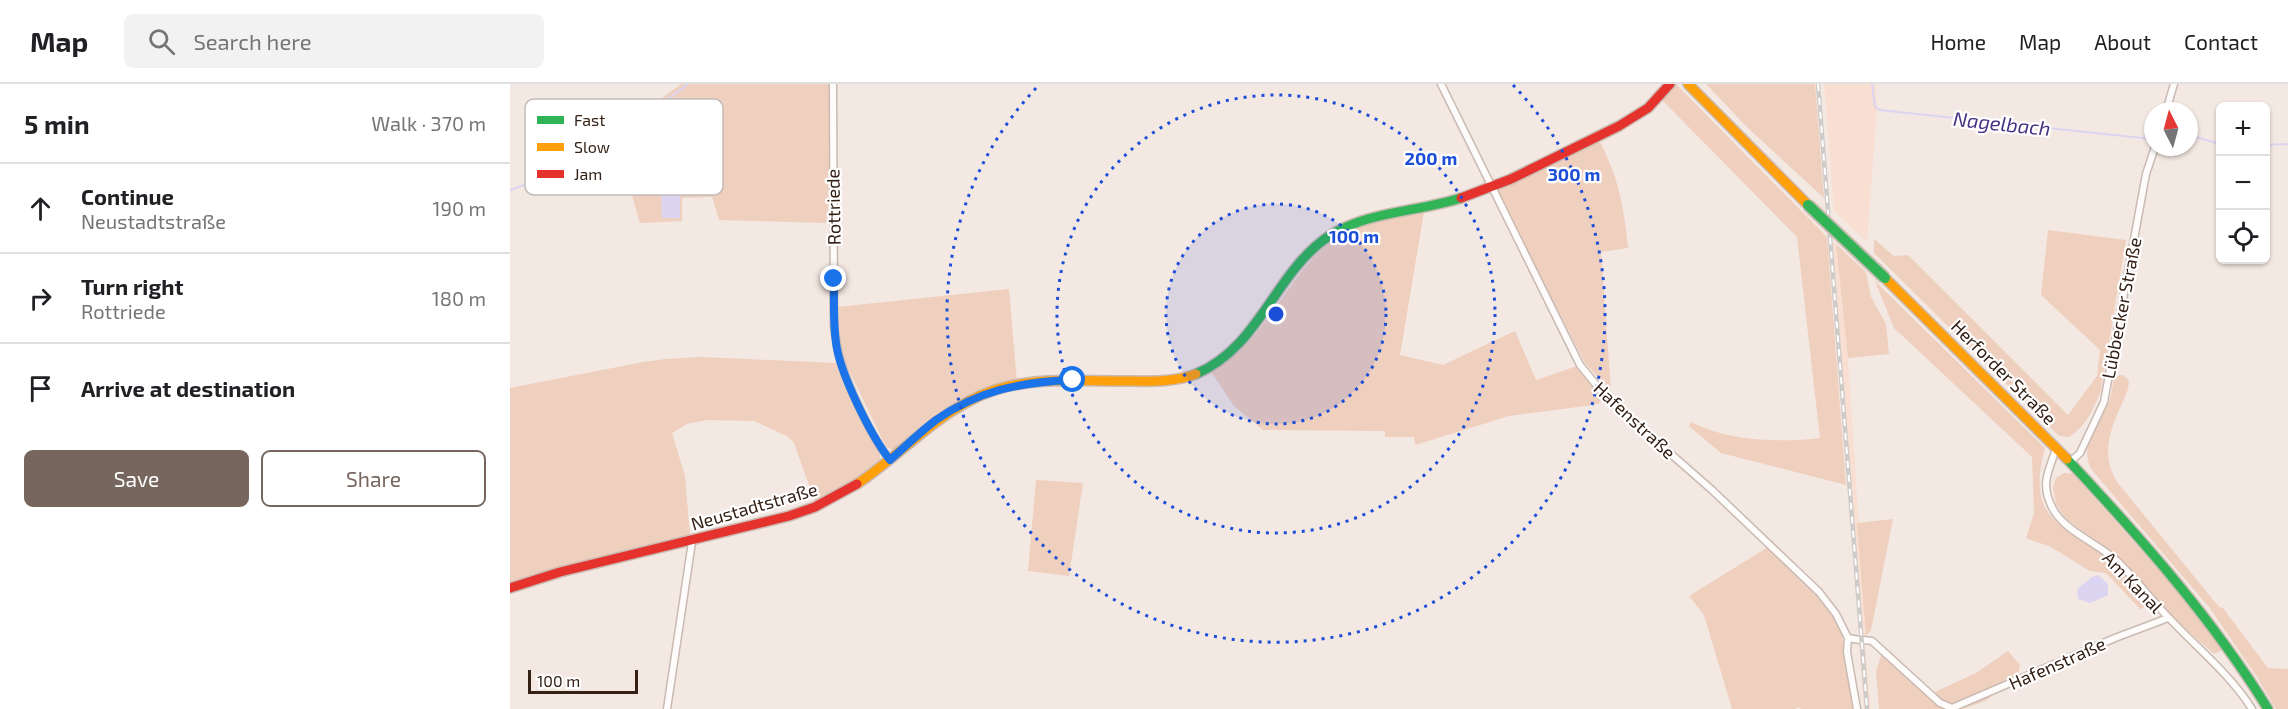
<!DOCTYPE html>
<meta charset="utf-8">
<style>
:root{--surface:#fff;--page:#f2f2f2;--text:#202124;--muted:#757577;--line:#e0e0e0;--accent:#77665d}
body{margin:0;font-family:"Exo 2",sans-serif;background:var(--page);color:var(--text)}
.controls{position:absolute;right:18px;top:18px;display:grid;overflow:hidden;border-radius:9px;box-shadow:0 2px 4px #0004}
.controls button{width:54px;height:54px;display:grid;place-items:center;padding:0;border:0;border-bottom:2px solid var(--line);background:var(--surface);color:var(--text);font:30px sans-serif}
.compass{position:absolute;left:1634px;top:18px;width:54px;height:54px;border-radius:50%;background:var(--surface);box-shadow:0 2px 4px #0004;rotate:354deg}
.scale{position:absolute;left:18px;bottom:15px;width:110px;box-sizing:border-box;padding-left:6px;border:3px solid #342015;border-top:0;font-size:16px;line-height:21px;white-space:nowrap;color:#342015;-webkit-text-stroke:4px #fff;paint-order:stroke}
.stop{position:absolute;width:18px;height:18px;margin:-14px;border:4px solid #1a73e8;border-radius:50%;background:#fff}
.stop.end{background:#1a73e8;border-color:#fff;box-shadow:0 2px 6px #0008}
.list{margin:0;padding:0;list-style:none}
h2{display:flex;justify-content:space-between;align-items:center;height:78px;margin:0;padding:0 24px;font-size:26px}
h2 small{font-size:20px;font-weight:400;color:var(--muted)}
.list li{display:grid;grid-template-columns:39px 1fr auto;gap:18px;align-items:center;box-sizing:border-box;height:90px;padding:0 24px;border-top:2px solid var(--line)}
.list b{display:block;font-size:22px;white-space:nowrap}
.list p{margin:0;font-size:20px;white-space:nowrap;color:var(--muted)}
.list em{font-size:20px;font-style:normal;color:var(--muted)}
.actions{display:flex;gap:12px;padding:18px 24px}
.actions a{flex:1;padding:14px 0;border:2px solid var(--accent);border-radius:9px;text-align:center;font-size:21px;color:var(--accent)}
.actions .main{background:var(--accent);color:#fff}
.icon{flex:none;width:33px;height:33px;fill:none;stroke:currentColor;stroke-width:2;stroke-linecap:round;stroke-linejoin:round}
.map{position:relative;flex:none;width:1778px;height:625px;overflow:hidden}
header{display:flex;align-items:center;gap:36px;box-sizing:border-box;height:84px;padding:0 30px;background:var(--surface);border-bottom:2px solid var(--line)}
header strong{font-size:28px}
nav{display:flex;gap:33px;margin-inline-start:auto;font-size:21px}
.search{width:420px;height:54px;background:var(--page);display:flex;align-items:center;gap:15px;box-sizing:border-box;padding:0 21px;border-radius:9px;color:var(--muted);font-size:22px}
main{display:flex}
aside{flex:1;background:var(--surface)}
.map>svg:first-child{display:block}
.built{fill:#f8dfd1}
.green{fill:#efcfbe}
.water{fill:#dcd5f1}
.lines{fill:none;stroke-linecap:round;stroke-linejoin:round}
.stream{stroke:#dcd5f1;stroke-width:2}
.street-casing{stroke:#c9bab2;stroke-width:9}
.fast-casing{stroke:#c9bab2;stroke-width:12}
.slow-casing{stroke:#c9bab2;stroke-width:12}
.jam-casing{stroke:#c9bab2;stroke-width:12}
.street{stroke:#fdfcfb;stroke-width:6}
.fast{stroke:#30b455;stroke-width:9}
.slow{stroke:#ff9f0a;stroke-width:9}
.jam{stroke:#e5322d;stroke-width:9}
.rail-casing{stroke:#cfcbc8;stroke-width:4.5}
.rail{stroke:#fff;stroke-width:2;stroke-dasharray:7;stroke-linecap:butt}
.fast-bridge-casing{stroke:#c9bab2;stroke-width:14;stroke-linecap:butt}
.fast-bridge{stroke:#30b455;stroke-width:10}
.route{stroke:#1a73e8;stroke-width:8}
.ring{fill:none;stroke:#1d4ed8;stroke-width:3;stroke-dasharray:3 6}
.labels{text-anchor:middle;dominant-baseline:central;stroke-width:4.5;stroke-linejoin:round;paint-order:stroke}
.street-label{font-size:18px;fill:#342015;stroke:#fff}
.water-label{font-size:20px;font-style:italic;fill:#463382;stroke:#fff}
.key{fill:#fff;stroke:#c2bcb9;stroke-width:1.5}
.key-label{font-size:16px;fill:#342015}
.centre{fill:#1d4ed8;stroke:#fff;stroke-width:3}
.ring-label{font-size:18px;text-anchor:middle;font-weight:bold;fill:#1d4ed8;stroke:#fff;stroke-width:4.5;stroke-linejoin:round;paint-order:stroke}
</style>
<header>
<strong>Map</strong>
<div class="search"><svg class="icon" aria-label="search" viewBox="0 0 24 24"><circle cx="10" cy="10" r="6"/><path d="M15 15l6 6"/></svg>Search here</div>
<nav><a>Home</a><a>Map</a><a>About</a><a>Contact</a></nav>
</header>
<main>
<aside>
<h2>5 min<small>Walk · 370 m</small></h2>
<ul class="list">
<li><svg class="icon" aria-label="ahead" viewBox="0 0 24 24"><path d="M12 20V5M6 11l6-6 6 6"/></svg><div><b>Continue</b><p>Neustadtstraße</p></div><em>190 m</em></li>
<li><svg class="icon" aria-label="right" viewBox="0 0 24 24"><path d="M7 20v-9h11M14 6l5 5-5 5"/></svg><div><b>Turn right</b><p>Rottriede</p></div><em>180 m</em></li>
<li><svg class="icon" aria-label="arrive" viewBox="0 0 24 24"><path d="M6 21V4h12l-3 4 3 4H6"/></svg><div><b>Arrive at destination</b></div></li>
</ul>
<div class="actions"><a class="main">Save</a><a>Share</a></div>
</aside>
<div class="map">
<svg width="1778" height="625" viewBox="0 0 1778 625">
<rect width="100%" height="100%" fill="#f4e8e2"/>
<!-- built -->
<path class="built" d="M1314,0H1365L1367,22L1357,158L1324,127Z
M1317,153L1326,160L1338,274L1356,552L1353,553L1350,552Z
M1355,560L1361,625H1354L1349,562Z"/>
<!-- green -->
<path class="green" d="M171,0H321L318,139L209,136L202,113L172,114V137L130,139L107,59L100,53Z
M1166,0L1317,153L1336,401L1211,369L1179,342L1181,338C1217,357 1270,359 1310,354L1287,153L1152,16Z
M1196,0H1305L1314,114L1238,44Z
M1090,58C1109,95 1114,123 1118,164L1091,168L1101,307L1075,279L985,104L1078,60Z
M914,128L890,271L933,281L1005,247L1026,296L1067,282L1094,317L1083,321L999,332L905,361L904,353H875V347L753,346L724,322L701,288C718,276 733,264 746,249C775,215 797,167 838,146C860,135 890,133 914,128Z
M1538,146L1616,156L1591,306C1584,325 1576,342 1559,353L1549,352L1364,169V155L1384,172L1398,171L1558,331L1587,292L1590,266L1531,211Z
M1326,160L1356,188L1361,213L1376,240L1379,270L1338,274Z
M1365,197L1535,364C1515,438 1554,440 1601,477C1616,489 1629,507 1641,521L1630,525L1596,489L1580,487L1541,463L1516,454L1524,429L1522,373L1384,244Z
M499,205L507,298L479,303L432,327L386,367L376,363L334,276L327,254V223Z
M191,273L327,279L347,325L370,366V379L342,400L305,418L284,359L277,352L244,337L197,336L177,340L162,349L175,392L180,451L0,499V304L133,278L155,275Z
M1613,291L1619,296L1618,305C1605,338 1587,364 1607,398L1709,523L1713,524L1758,584L1778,585V625H1766L1747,593L1699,523L1581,385C1568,359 1592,339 1600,315C1602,308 1603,299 1604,292Z
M1554,389L1563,390L1663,502L1712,566L1704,570L1660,531L1609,474L1556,435L1546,420L1543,404L1546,394Z
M526,396L573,399L559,492L518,487Z
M1383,435L1361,546L1356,552L1347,439Z
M1258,463L1308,511L1324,533L1331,546L1344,625H1291L1289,623L1285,625H1222L1194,531L1179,512Z
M1380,567L1423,609L1466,589L1498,567L1510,581L1508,592L1475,617L1453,625H1369L1366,587L1371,572Z"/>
<!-- water -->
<path class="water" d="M170,105V134H152L151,106Z
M1588,491L1598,500V511L1580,519L1568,515L1567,505L1582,493Z"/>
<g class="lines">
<!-- stream -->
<path class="stream" d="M1362,0L1365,23L1370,26L1642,55
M1679,51L1710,60
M1756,61L1778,60
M0,106L71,80L178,0"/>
<defs>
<path id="street" d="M323,0L324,243C326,254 327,265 330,275C339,304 361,353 380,376
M931,0L1070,281L1097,314L1202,406L1309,508L1326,530L1338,554L1350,556
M1656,27L1664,0
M1546,364C1540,386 1530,397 1541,421C1552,447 1587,458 1607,477C1625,494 1641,516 1659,534C1687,564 1720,590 1742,625
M1560,378L1570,369L1594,318L1636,90L1645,63
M1338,554L1337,568L1347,625
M1353,556L1362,557L1430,619L1442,624L1605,554L1658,534
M157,625L182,458"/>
<path id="fast" d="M686,290C750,263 765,188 819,152C858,127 908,128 951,114
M1557,375C1630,453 1702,534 1758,625"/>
<path id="slow" d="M1178,0L1298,121
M1375,194L1557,375
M347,400C398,366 437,316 499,302C537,294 575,297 613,297C638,297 662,299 686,290"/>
<path id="jam" d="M951,114L1001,95L1109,42L1138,24L1160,0
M0,504L50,488L279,432L305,423L347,400"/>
</defs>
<!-- street casing -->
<use href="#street" class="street-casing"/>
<!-- fast casing -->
<use href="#fast" class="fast-casing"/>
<!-- slow casing -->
<use href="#slow" class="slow-casing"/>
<!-- jam casing -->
<use href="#jam" class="jam-casing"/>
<!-- street -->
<use href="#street" class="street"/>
<!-- fast -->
<use href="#fast" class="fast"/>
<!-- slow -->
<use href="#slow" class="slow"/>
<!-- jam -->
<use href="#jam" class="jam"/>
<defs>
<path id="rail" d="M1308,0L1357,625"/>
</defs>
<!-- rail casing -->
<use href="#rail" class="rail-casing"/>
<!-- rail -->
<use href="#rail" class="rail"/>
<defs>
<path id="fast-bridge" d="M1298,121L1375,194"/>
</defs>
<!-- fast-bridge casing -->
<use href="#fast-bridge" class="fast-bridge-casing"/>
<!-- fast-bridge -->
<use href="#fast-bridge" class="fast-bridge"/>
</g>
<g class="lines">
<!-- route -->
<path class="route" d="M324,195C324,216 323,238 326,259C330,290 361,352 380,376C395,363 410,348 426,336C469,306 511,298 563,296"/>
</g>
<!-- distance rings -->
<circle cx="766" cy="230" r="110" fill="#1d4ed8" fill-opacity=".12"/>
<g class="ring">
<circle cx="766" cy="230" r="110"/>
<circle cx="766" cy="230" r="219"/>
<path d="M1003 1A329 329 0 1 1 529 1"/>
</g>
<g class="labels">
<!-- street labels -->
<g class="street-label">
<text transform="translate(323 123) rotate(-91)">Rottriede</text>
<text transform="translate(1611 224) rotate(-79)">Lübbecker Straße</text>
<text transform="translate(1494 288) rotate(45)">Herforder Straße</text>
<text transform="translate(1125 336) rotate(43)">Hafenstraße</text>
<text transform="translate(244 422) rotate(-16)">Neustadtstraße</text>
<text transform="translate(1623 498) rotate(46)">Am Kanal</text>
<text transform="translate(1547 579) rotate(-24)">Hafenstraße</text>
</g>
<!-- water labels -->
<g class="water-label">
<text transform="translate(1492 39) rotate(6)">Nagelbach</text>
</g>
</g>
<!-- legend -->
<rect x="15" y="15" width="198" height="96" rx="9" class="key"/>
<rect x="27" y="32" width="27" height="8" fill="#30b455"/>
<rect x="27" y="59" width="27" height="8" fill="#ff9f0a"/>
<rect x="27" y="86" width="27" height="8" fill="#e5322d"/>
<g class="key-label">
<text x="64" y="42">Fast</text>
<text x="64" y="69">Slow</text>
<text x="64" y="96">Jam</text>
</g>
<circle cx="766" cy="230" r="9" class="centre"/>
<g class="ring-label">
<text x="921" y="81">200 m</text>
<text x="1064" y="97">300 m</text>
<text x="844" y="159">100 m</text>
</g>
</svg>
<div class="controls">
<button>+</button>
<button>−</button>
<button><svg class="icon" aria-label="locate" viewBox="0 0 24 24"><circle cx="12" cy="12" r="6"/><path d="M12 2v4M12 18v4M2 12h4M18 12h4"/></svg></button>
</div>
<svg class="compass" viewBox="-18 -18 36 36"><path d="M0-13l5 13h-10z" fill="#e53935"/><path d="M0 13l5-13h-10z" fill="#757577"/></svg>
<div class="scale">100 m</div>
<div class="stop" style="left:563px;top:296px"></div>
<div class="stop end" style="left:324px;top:195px"></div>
</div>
</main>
